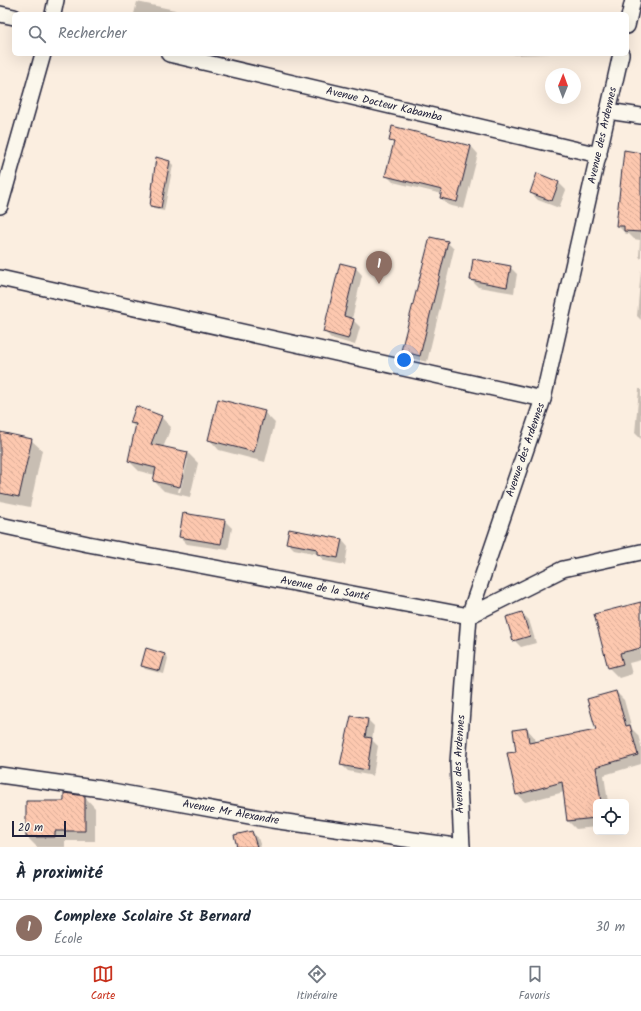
<!DOCTYPE html>
<html lang="fr">
<meta charset="utf-8">
<style>
:root{--surface:#fff;--page:#f6f6f7;--text:#1f2937;--muted:#747a83;--line:#e0e1e3;--accent:#c8321e}
body{margin:0;font-family:Kalam,sans-serif;background:var(--page);color:var(--text)}
.controls{position:absolute;right:12px;bottom:12px;display:grid;overflow:hidden;border-radius:6px;box-shadow:0 4px 16px #0002}
.controls button{width:36px;height:36px;display:grid;place-items:center;padding:0;border:0;border-bottom:1px solid var(--line);background:var(--surface);color:var(--text);font:20px sans-serif}
.compass{position:absolute;left:545px;top:68px;width:36px;height:36px;border-radius:50%;background:var(--surface);box-shadow:0 4px 16px #0002;rotate:1deg}
.scale{position:absolute;left:12px;bottom:10px;width:54px;box-sizing:border-box;padding-left:4px;border:2px solid #22223b;border-top:0;font-size:11px;line-height:14px;white-space:nowrap;color:#22223b;-webkit-text-stroke:3px #fbf7ec;paint-order:stroke}
.you{position:absolute;left:404px;top:360px;width:14px;height:14px;margin:-10px;border:3px solid #fff;border-radius:50%;background:#1a73e8;box-shadow:0 0 0 6px #1a73e833}
.badge{display:grid;place-items:center;width:26px;height:26px;border-radius:50%;background:var(--accent);color:#fff;font-size:13px;font-weight:700}
.pin{position:absolute;translate:-50% -33px;filter:drop-shadow(0 1px 2px #0008)}
.pin::after{content:'';position:absolute;top:21px;width:14px;height:12px;background:inherit;clip-path:polygon(0 0,100% 0,50% 100%)}
.list{margin:0;padding:0;list-style:none}
h2{display:flex;justify-content:space-between;align-items:center;height:52px;margin:0;padding:0 16px;font-size:17px}
h2 small{font-size:13px;font-weight:400;color:var(--muted)}
.list li{display:grid;grid-template-columns:26px 1fr auto;gap:12px;align-items:center;box-sizing:border-box;height:56px;padding:0 16px;border-top:1px solid var(--line)}
.list b{display:block;font-size:15px;white-space:nowrap}
.list p{margin:0;font-size:13px;white-space:nowrap;color:var(--muted)}
.list em{font-size:13px;font-style:normal;color:var(--muted)}
.icon{flex:none;width:22px;height:22px;fill:none;stroke:currentColor;stroke-width:2;stroke-linecap:round;stroke-linejoin:round}
.map{position:relative;flex:none;width:641px;height:847px;overflow:hidden}
.search{position:absolute;background:var(--surface);box-shadow:0 4px 16px #0002;left:12px;right:12px;top:12px;height:44px;display:flex;align-items:center;gap:10px;box-sizing:border-box;padding:0 14px;border-radius:6px;color:var(--muted);font-size:15px}
.sheet{height:108px;background:var(--surface)}
nav{display:flex;justify-content:space-around;align-items:center;box-sizing:border-box;height:56px;border-top:1px solid var(--line);background:var(--surface);font-size:11px;color:var(--muted)}
nav a{display:grid;justify-items:center;gap:2px}
nav .on{color:var(--accent)}
.map>svg:first-child{display:block}
.shadow{fill:#0003;fill-rule:evenodd}
.building{fill:url(#building-back-hatch);stroke:#22223b}
.lines{fill:none;stroke-linecap:round;stroke-linejoin:round}
.minor-casing{stroke:#22223b;stroke-width:18}
.minor{stroke:#fbf7ec;stroke-width:15}
.labels{text-anchor:middle;dominant-baseline:central;stroke-width:4;stroke-linejoin:round;paint-order:stroke}
.street-label{font-size:11px;fill:#22223b;stroke:#fbf7ec}
</style>
<div class="map">
<svg width="641" height="847" viewBox="0 0 641 847">
<defs>
<pattern id="building-back-hatch" width="6" height="6" patternUnits="userSpaceOnUse"><rect width="6" height="6" fill="#fdc8af"/><path d="M-1 5l2 2M0 0l6 6M5-1l2 2" fill="none" stroke="#d9ac97"/></pattern>
</defs>
<rect width="100%" height="100%" fill="#fbeee0"/>
<filter id="ink" filterUnits="userSpaceOnUse"><feTurbulence type="fractalNoise" baseFrequency=".025" numOctaves="2"/><feDisplacementMap in="SourceGraphic" scale="8" xChannelSelector="R" yChannelSelector="G"/><feConvolveMatrix kernelMatrix="1 2 1 2 8 2 1 2 1" color-interpolation-filters="sRGB"/></filter>
<g filter="url(#ink)">
<!-- shadow -->
<path class="shadow" d="M137,2L175,10L179,14H134Z
M513,54H551L515,55Z
M390,140L471,146L478,154L464,209L448,205L441,198L442,194L393,182L386,175L394,144Z
M641,154V259L639,256L640,240L634,239L629,234H626L617,225Z
M157,159L170,162L173,165L164,211L154,209L151,206Z
M559,183L566,190L559,208L538,200L531,193Z
M447,242L454,249L427,362L410,358L402,351Z
M355,267L362,275L352,319L360,327L355,345L331,338L324,331Z
M510,267L517,274L514,293L478,287L471,280Z
M641,269V320L637,316Z
M639,389H641V439L635,433Z
M264,412L275,423L265,462L219,450L209,439Z
M161,417L171,427L163,448L188,453L198,463L190,497L164,491L154,481L155,475L139,471L129,461L136,428L131,423ZM186,459H188L180,492H178Z
M0,433L31,440L42,450L30,507L0,501Z
M225,521L232,528L228,550L187,544L180,537Z
M341,539L348,547L345,565L325,561L318,554L294,549L287,542Z
M641,603V660L629,663L632,674L619,678L609,668Z
M522,613L529,620L536,643L521,647L514,640Z
M165,655L168,658L164,674L145,669L142,665Z
M616,692L624,700L632,729L638,735L641,746V764L604,775L608,802H596V827L576,829L568,821L564,792L525,802L516,794L517,752L527,729L535,738L536,743L597,731Z
M368,720L374,726L372,740L378,746L373,776L348,771L342,765Z
M85,797L95,808V841H65V847H37L27,837Z
M252,832L258,838L261,847H238Z"/>
<!-- building -->
<path class="building" d="M392,126L471,146L457,202L440,198L442,190L385,176L394,142L389,141Z
M624,150L641,153V232L624,231V226H616Z
M156,157L170,161L161,208L150,206Z
M537,173L559,182L552,201L530,193Z
M430,237L448,241L420,356L401,351Z
M473,259L511,266L507,287L470,280Z
M340,263L356,267L344,316L354,319L348,339L323,332Z
M218,399L265,411L254,452L208,440Z
M136,406L162,416L151,444L188,452L180,487L153,481L156,468L128,461L136,424L130,423Z
M0,432L32,439L19,497L0,493Z
M183,513L225,520L221,544L179,537Z
M289,529L342,539L338,558L317,554V549L286,543Z
M641,602V648L620,653L623,664L608,668L594,614Z
M522,612L530,636L513,641L506,617Z
M146,648L165,654L160,671L141,666Z
M616,691L626,726L630,725L638,755L596,767L601,802H596V818L567,821L562,782L516,795L507,753L516,752L513,730L527,728L529,743L596,730L587,699Z
M351,716L368,719L365,737L372,738L367,770L340,765Z
M64,793L85,796V831H55V837H26V801H64Z
M252,831L257,847H237L234,835Z"/>
<g class="lines">
<defs>
<g id="minor">
<path d="M0,14L14,17"/>
<path d="M53,14L56,0"/>
<path d="M627,26L633,0"/>
<path id="s1" d="M169,54L599,155"/>
<path d="M608,111L641,116"/>
<path d="M0,206L43,54"/>
<path d="M0,278L543,399"/>
<path id="s2" d="M0,525L88,544L469,616L563,569L641,552"/>
<path id="s3" d="M0,775L101,789L272,820L462,847"/>
<path id="s4" d="M462,847L458,763L469,616L543,399L621,54"/>
</g>
</defs>
<!-- minor casing -->
<use href="#minor" class="minor-casing"/>
<!-- minor -->
<use href="#minor" class="minor"/>
</g>
</g>
<g class="labels">
<!-- street labels -->
<g class="street-label">
<text stroke="none"><textPath href="#s1" startOffset="221">Avenue Docteur Kabamba</textPath></text>
<text stroke="none"><textPath href="#s4" startOffset="731">Avenue des Ardennes</textPath></text>
<text stroke="none"><textPath href="#s4" startOffset="407">Avenue des Ardennes</textPath></text>
<text stroke="none"><textPath href="#s2" startOffset="331">Avenue de la Santé</textPath></text>
<text stroke="none"><textPath href="#s4" startOffset="83">Avenue des Ardennes</textPath></text>
<text stroke="none"><textPath href="#s3" startOffset="234">Avenue Mr Alexandre</textPath></text>
</g>
</g>
</svg>
<div class="controls">
<button><svg class="icon" aria-label="locate" viewBox="0 0 24 24"><circle cx="12" cy="12" r="6"/><path d="M12 2v4M12 18v4M2 12h4M18 12h4"/></svg></button>
</div>
<svg class="compass" viewBox="-18 -18 36 36"><path d="M0-13l5 13h-10z" fill="#e53935"/><path d="M0 13l5-13h-10z" fill="#747a83"/></svg>
<div class="scale">20 m</div>
<div class="you"></div>
<div class="pin badge" style="left:379px;top:284px;background:#8d6e63">1</div>
<div class="search"><svg class="icon" aria-label="search" viewBox="0 0 24 24"><circle cx="10" cy="10" r="6"/><path d="M15 15l6 6"/></svg>Rechercher</div>
</div>
<section class="sheet">
<h2>À proximité<small></small></h2>
<ul class="list">
<li><span class="badge" style="background:#8d6e63">1</span><div><b>Complexe Scolaire St Bernard</b><p>École</p></div><em>30 m</em></li>
</ul>
</section>
<nav>
<a class="on"><svg class="icon" aria-label="map" viewBox="0 0 24 24"><path d="M3 6l6-2 6 2 6-2v14l-6 2-6-2-6 2zM9 4v14M15 6v14"/></svg>Carte</a>
<a><svg class="icon" aria-label="directions" viewBox="0 0 24 24"><path d="M12 3l9 9-9 9-9-9zM9 14v-3h6M13 9l2 2-2 2"/></svg>Itinéraire</a>
<a><svg class="icon" aria-label="saved" viewBox="0 0 24 24"><path d="M7 4h10v16l-5-4-5 4z"/></svg>Favoris</a>
</nav>
